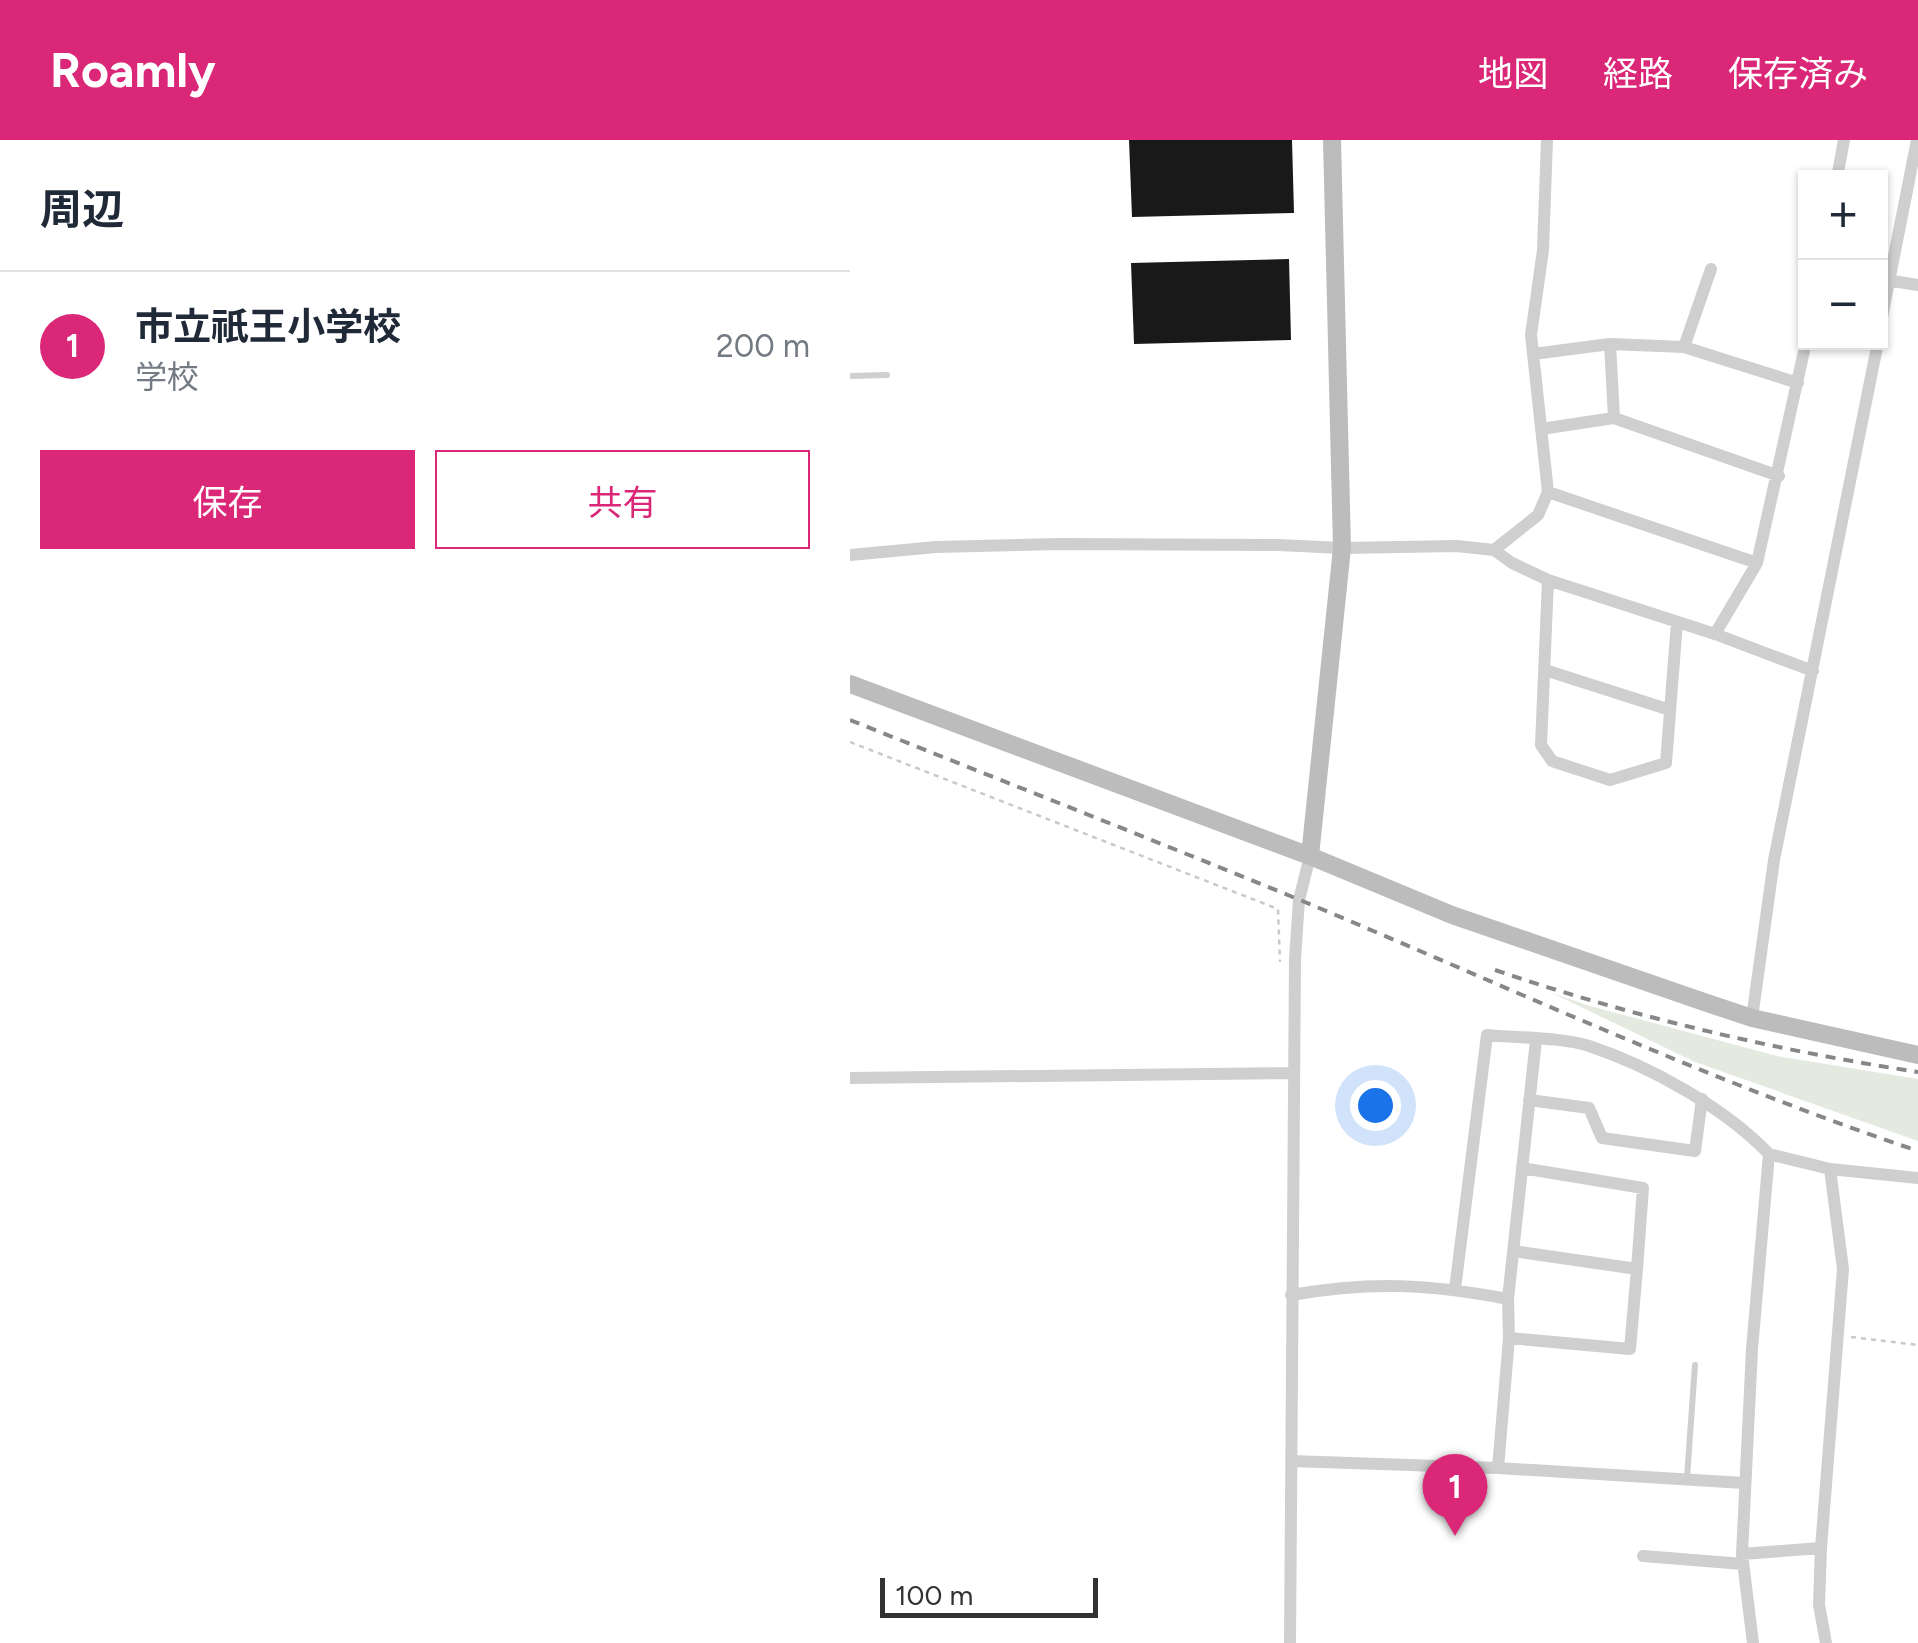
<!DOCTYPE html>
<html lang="ja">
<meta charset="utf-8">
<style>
:root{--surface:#fff;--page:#f6f6f7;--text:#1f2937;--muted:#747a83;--line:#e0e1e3;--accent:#db2777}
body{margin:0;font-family:Figtree,"Noto Sans JP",sans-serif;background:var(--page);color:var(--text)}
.controls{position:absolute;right:30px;top:30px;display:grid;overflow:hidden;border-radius:0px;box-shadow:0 2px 8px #0004}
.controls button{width:90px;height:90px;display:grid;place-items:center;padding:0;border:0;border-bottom:2px solid var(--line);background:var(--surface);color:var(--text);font:50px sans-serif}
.scale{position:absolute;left:30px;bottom:25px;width:218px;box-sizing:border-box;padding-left:10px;border:5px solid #323232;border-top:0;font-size:28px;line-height:35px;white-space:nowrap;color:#323232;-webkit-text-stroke:8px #fff;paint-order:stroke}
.you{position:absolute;left:525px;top:965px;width:35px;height:35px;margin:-25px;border:8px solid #fff;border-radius:50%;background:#1a73e8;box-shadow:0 0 0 15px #1a73e833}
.badge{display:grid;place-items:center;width:65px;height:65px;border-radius:50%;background:var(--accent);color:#fff;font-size:32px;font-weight:700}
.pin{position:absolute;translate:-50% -82px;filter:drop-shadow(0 2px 5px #0008)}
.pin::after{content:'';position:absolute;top:52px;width:35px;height:30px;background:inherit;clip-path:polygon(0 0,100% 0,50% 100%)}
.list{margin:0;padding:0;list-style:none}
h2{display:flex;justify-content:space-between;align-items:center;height:130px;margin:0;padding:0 40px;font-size:42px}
h2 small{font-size:32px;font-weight:400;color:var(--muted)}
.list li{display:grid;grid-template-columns:65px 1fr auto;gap:30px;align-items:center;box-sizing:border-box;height:150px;padding:0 40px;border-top:2px solid var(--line)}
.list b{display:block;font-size:38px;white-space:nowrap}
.list p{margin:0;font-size:32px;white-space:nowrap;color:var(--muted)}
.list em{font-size:32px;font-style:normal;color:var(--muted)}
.actions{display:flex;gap:20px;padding:30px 40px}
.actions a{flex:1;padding:22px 0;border:2px solid var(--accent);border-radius:0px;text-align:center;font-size:35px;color:var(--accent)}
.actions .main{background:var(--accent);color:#fff}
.map{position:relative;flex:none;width:1068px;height:1503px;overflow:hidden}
header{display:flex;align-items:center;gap:60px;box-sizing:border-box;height:140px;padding:0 50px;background:var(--accent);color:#fff}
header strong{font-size:48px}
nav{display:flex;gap:55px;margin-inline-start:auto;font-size:35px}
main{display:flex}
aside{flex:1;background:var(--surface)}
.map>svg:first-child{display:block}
.green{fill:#e4eadf}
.building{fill:#191919}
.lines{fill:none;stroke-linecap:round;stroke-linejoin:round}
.path{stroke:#c9c9c9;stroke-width:2.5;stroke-dasharray:5 5;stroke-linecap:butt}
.lane{stroke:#cfcfcf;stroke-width:6}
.street{stroke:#cfcfcf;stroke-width:12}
.secondary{stroke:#bcbcbc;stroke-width:18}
.rail{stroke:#878787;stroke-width:4;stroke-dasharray:10 8;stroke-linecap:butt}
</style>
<header>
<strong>Roamly</strong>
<nav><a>地図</a><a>経路</a><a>保存済み</a></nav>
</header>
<main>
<aside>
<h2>周辺<small></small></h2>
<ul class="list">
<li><span class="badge">1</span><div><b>市立祇王小学校</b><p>学校</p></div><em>200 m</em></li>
</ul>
<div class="actions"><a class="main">保存</a><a>共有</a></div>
</aside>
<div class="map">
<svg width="1068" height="1503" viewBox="0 0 1068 1503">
<rect width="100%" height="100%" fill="#fff"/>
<!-- green -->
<path class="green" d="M702,853L740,866L927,916L1068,939V1001L845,922Z"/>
<!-- building -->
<path class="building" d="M279,0H442L444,73L282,77Z
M439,119L441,200L284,204L281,123Z"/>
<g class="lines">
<!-- path -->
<path class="path" d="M0,602L428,769L430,822
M1001,1197L1068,1205"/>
<!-- lane -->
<path class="lane" d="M0,236L37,235
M837,1338L845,1225"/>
<!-- street -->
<path class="street" d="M987,38L994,0
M1037,140L1068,145
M1030,187L1067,0
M760,204L764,278
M834,207L861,129
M683,214L760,204L834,207L948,243
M691,289L764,278L929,336
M698,352L907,423
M644,410L688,375L698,352L681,195L693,110L697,0
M0,415L86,407L210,404L428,405L492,408L607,406L644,410L662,423L698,440L865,494L963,531
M698,440L691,605L702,621L760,640L816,623L827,482
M865,494L907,423L956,202
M695,530L820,570
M902,878L924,720L1028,202
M0,938L444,933
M679,960L739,968L752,998L845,1011L852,959
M672,1028L793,1048L787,1129
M605,1149L637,895C667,898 711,897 739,906C800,926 875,968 919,1014
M441,1155C521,1141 579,1144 658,1159
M659,1198L780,1209L787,1129L663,1111
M441,1321L648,1328L894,1343
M648,1328L659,1198L658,1159L686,900
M892,1414L971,1408
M793,1416L893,1424
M440,1503L445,819L449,760L460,716
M903,1503L892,1414L902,1209L919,1014L980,1029L1068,1038
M976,1503L969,1465L971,1408L993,1129L980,1029"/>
<!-- secondary -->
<path class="secondary" d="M0,544L460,716L602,775L857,863L902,878L1068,915
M460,716L492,408L482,0"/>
<!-- rail -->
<path class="rail" d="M0,580C150,640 301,699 450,760C656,846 857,940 1068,1011
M645,830C783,877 924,910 1068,932"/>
</g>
</svg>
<div class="controls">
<button>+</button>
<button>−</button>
</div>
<div class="scale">100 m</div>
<div class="you"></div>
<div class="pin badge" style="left:605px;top:1396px">1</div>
</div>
</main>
